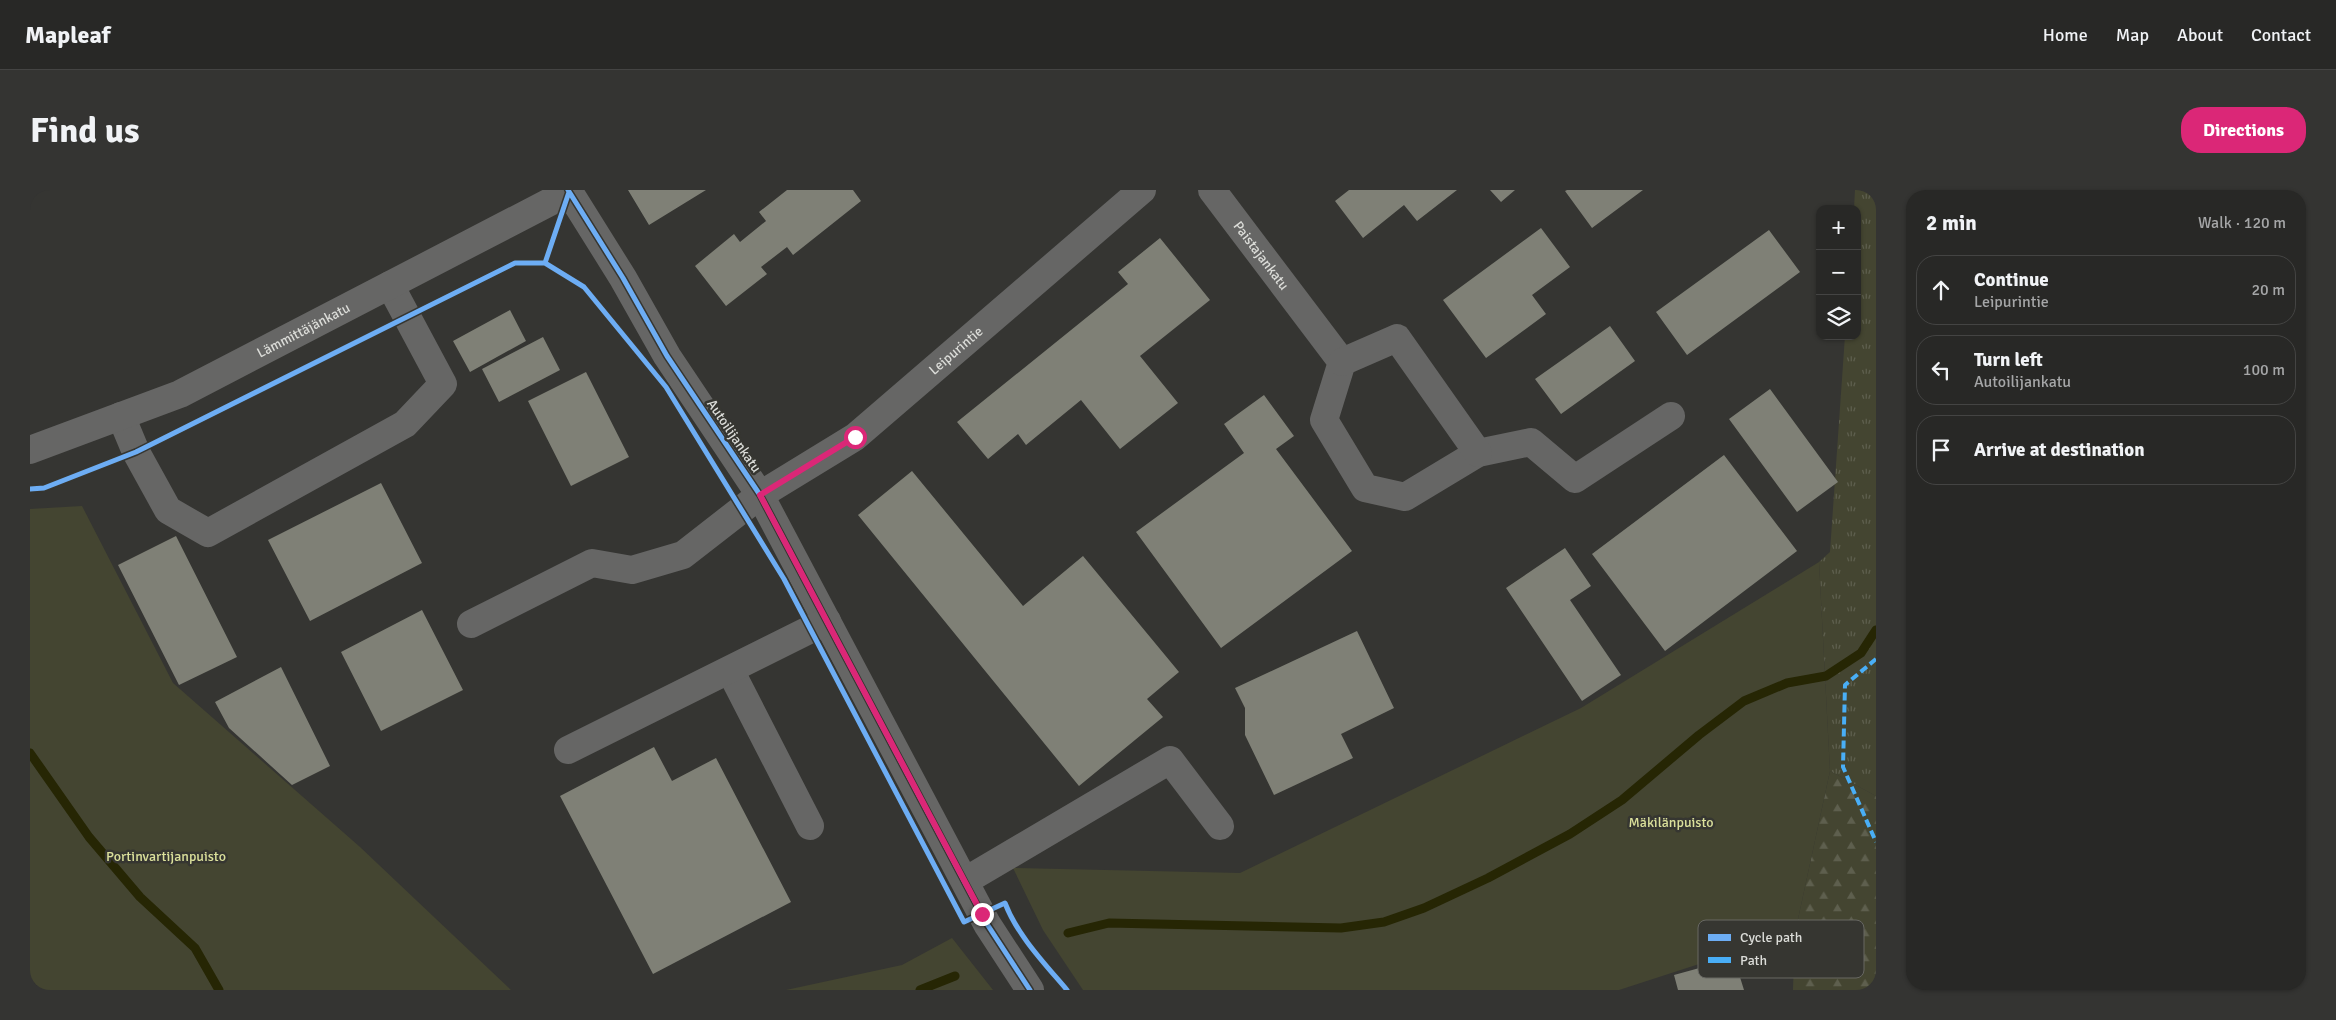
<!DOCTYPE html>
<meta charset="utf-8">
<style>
:root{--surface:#282826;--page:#343432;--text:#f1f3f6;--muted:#a5a6a7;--line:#444443;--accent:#db2777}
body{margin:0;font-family:Signika,sans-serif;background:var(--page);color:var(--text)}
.controls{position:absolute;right:15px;top:15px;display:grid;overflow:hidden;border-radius:10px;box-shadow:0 1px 4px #0004}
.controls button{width:45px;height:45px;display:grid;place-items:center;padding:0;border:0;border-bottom:1px solid var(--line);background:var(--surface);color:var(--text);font:25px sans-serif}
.stop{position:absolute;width:15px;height:15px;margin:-11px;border:4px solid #db2777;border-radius:50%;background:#fff}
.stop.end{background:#db2777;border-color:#fff;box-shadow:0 1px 5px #0008}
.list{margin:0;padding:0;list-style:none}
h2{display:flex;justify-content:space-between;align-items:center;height:65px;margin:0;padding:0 20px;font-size:21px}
h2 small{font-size:16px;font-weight:400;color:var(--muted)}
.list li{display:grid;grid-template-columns:32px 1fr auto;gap:15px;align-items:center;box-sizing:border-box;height:70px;margin:0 10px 10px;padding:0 10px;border:1px solid var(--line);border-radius:20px}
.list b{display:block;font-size:19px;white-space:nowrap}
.list p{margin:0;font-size:16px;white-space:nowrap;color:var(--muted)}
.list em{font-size:16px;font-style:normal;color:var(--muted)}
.icon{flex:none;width:28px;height:28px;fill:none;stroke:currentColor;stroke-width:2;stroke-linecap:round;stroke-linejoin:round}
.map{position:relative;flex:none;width:1846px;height:800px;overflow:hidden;border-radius:20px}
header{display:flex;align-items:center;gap:30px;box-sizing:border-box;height:70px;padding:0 25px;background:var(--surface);border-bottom:1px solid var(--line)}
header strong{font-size:24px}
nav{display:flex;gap:28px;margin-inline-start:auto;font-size:18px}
.intro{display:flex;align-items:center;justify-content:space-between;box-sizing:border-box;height:120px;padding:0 30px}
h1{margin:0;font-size:35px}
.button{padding:12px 22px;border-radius:20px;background:var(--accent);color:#fff;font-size:18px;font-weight:700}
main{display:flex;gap:30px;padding:0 30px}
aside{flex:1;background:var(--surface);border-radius:20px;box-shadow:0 1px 4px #0004}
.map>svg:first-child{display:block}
.grass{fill:url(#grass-tufts)}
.forest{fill:url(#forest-firs)}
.green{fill:#444531}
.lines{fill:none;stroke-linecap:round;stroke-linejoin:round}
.stream{stroke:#262604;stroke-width:9}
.building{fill:#7f8076}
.minor{stroke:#666665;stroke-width:28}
.quiet{stroke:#49aef6;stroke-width:4;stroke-dasharray:8 4;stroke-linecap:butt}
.cycleway-casing{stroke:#363631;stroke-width:8}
.cycleway{stroke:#6dadf4;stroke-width:5}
.route{stroke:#db2777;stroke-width:6}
.labels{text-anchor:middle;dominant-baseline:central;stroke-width:5;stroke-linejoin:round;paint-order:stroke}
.street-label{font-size:14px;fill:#dbdcd8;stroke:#363631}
.park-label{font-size:14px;fill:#dbe09b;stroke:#363631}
.key{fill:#363631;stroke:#686863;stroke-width:1}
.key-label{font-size:14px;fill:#dbdcd8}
</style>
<header>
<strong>Mapleaf</strong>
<nav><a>Home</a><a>Map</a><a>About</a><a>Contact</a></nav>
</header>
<div class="intro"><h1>Find us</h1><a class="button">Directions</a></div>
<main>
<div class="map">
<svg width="1846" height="800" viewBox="0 0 1846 800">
<defs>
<pattern id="grass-tufts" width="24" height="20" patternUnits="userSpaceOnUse" patternTransform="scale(1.25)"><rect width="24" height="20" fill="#444531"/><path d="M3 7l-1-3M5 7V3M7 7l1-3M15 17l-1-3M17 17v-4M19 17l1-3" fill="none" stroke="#5e5f4e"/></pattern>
<pattern id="forest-firs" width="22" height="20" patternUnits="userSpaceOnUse" patternTransform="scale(1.25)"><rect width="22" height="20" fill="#444531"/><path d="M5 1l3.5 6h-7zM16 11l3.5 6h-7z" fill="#5e5f4e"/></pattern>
</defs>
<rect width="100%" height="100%" fill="#353532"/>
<!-- grass -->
<path class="grass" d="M1825,0H1846V606L1800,581L1789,372L1800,362L1815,146H1827V19H1824Z"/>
<!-- forest -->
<path class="forest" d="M1800,581L1846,606V800H1763L1765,743Z"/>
<!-- green -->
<path class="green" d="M52,316L143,493L330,657L481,800H7L0,787V319Z
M1789,372L1800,581L1765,743L1589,800H1053L1013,740L983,678L1210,683L1551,518Z
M922,748L963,800H756L872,775Z"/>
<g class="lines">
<!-- stream -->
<path class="stream" d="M0,563L59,647L110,707L165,758L189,800
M1038,743L1079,733L1311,738L1354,732L1394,718L1458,688L1540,644L1592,610L1669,545L1714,511L1757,493L1796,486L1831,463L1846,440
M890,800L925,786"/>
</g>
<!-- building -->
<path class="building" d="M598,0H676L619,35Z
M757,0H823L831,11L763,65L757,57L731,77L737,84L696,116L665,76L704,44L710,52L736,31L729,22Z
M1319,0H1427L1387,31L1374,15L1333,48L1305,11Z
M1460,0H1485L1471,12Z
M1537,0H1613L1562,38L1535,1Z
M1511,38L1540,77L1502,105L1516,124L1456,168L1413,110Z
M1739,40L1770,82L1657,165L1626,122Z
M1130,48L1180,110L1110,166L1148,213L1090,259L1051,210L996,255L988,244L958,269L927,232L1098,94L1088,82Z
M480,120L496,151L440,182L423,151Z
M1580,136L1605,171L1531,224L1505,189Z
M513,147L530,180L469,212L452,179Z
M556,182L599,267L541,296L498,211Z
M1740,199L1808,292L1767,322L1699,229Z
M1234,205L1264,246L1246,259L1322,361L1191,458L1106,342L1214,263L1194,234Z
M1694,265L1767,361L1635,461L1562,364Z
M882,281L993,416L1053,366L1149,482L1117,509L1133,527L1049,596L828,325Z
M351,293L392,373L280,431L238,350Z
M146,346L207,467L149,495L88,375Z
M1535,358L1561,396L1540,410L1591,485L1552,511L1476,398Z
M392,420L433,500L351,541L311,462Z
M1327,441L1364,518L1311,544L1323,568L1244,605L1215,545V518L1205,498Z
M251,477L300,576L262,595L199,538L185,512Z
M624,557L642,591L686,568L761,712L623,784L530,606Z
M1695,771L1699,787L1709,784L1714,800H1648L1644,785Z"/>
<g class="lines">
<!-- minor -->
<g class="minor">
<path d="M538,0L593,88L637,166L730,305L957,734L1000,800"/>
<path id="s1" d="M1182,0L1312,172L1294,230L1335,298L1375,307L1448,263L1501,252L1545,289L1641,226"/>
<path d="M1312,172L1367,148L1448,263"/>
<path d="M91,226L106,262L138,320L178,343L375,234L413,194L360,95"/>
<path id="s2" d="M0,260L150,204L539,2"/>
<path id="s3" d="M441,434L562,373L602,380L653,365L730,305L825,247L1112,0"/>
<path d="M700,480L780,636"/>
<path d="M538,560L797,431"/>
<path d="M935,691L1140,570L1190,636"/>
</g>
<!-- quiet -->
<path class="quiet" d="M1846,469L1815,495L1813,577L1846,652"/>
<defs>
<path id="cycleway" d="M538,0L593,88L637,166L730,305L957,734L1000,800
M515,73L539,2
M0,299L14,298L106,262L485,73H515L554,97L636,197L754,389L934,732L975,713C987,745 1015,774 1037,800"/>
</defs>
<!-- cycleway casing -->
<use href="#cycleway" class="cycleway-casing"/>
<!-- cycleway -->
<use href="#cycleway" class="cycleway"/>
</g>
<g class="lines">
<!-- route -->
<path class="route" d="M825,247L730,305L952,724"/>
</g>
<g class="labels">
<!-- street labels -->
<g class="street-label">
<text stroke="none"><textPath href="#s1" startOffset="82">Paistajankatu</textPath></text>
<text stroke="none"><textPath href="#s2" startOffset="299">Lämmittäjänkatu</textPath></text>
<text stroke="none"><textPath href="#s3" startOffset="571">Leipurintie</textPath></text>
<text transform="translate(704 246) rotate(56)">Autoilijankatu</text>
</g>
<!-- park labels -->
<g class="park-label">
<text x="1641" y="632">Mäkilänpuisto</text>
<text x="136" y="666">Portinvartijanpuisto</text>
</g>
</g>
<!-- legend -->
<rect x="1668" y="730" width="166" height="58" rx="8" class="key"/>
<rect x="1678" y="744" width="23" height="7" fill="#6dadf4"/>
<rect x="1678" y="767" width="23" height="6" fill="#49aef6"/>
<g class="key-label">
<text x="1710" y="752">Cycle path</text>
<text x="1710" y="775">Path</text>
</g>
</svg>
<div class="controls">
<button>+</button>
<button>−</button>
<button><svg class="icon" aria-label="layers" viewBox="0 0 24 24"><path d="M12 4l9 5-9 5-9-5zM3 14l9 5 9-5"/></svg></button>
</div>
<div class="stop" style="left:825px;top:247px"></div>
<div class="stop end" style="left:952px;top:724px"></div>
</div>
<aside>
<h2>2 min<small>Walk · 120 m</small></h2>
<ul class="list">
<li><svg class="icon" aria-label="ahead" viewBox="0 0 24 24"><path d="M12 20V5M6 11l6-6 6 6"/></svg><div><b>Continue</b><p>Leipurintie</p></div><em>20 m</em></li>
<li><svg class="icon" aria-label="left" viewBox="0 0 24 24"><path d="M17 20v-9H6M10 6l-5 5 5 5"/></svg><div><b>Turn left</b><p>Autoilijankatu</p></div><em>100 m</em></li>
<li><svg class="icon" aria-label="arrive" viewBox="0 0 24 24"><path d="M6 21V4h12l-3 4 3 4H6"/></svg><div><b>Arrive at destination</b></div></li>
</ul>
</aside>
</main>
